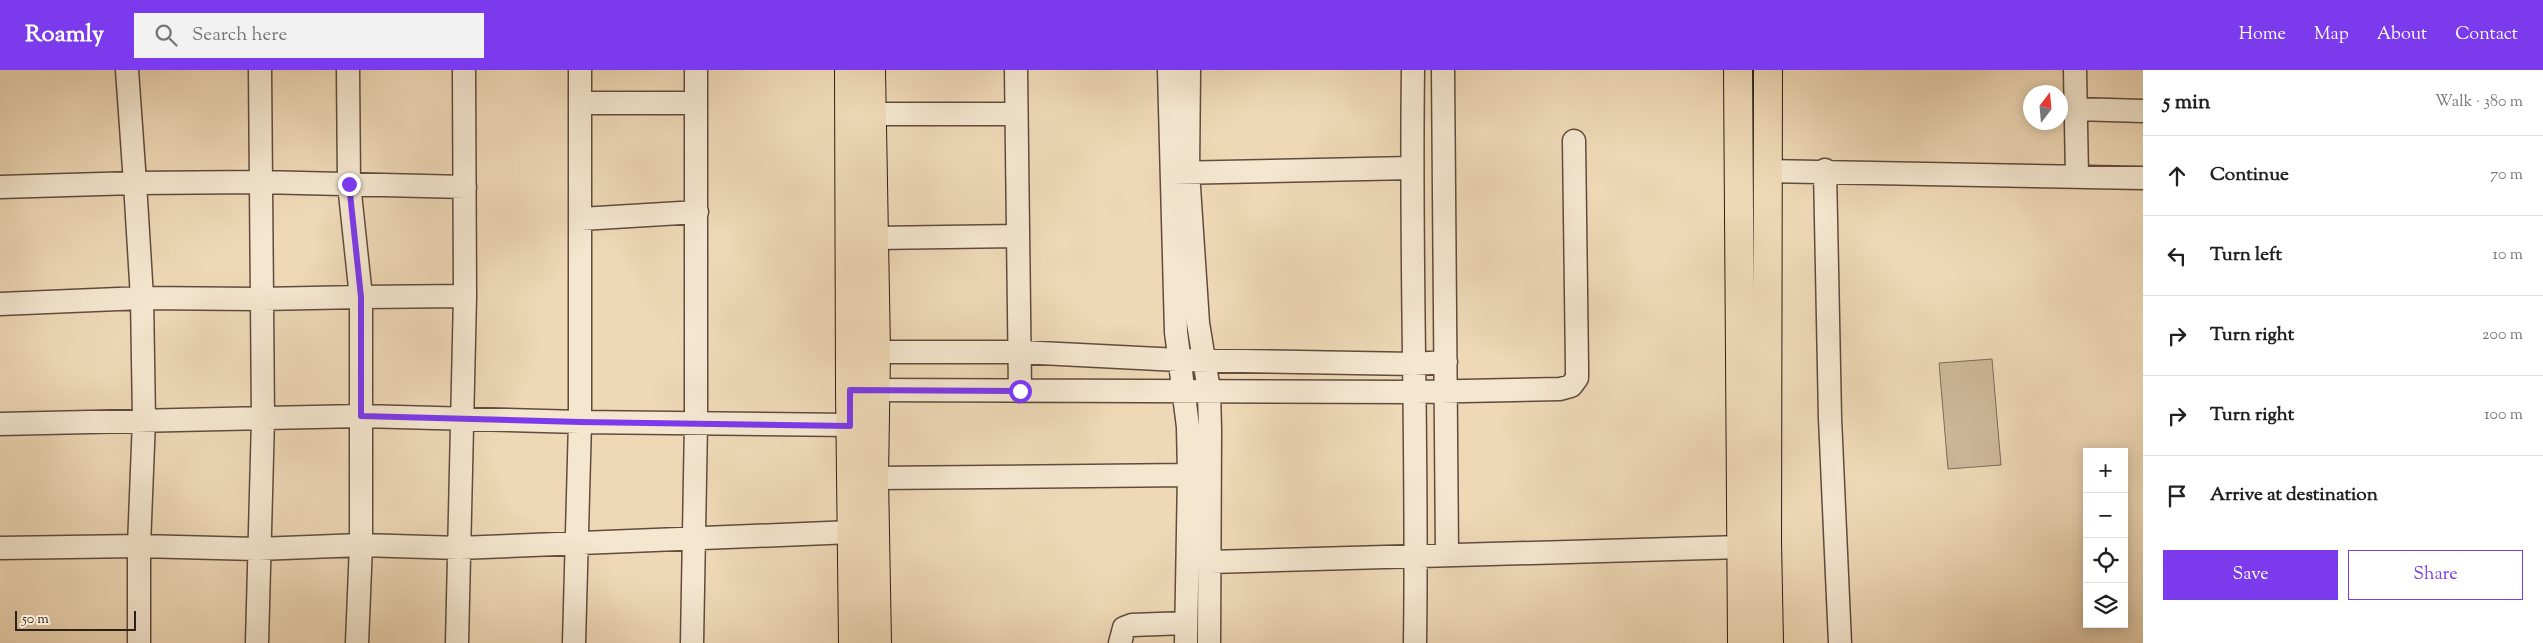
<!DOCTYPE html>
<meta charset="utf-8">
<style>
:root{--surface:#fff;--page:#f2f2f2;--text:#202124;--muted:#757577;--line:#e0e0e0;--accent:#7c3aed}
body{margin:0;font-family:"Sorts Mill Goudy",serif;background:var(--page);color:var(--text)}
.controls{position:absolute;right:15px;bottom:15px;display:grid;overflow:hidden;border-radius:0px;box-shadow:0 2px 12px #0003}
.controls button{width:45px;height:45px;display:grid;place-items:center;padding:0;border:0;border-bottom:1px solid var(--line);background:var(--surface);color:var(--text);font:25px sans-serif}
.compass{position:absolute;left:2023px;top:15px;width:45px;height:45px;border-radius:50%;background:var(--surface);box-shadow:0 2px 12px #0003;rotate:16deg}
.scale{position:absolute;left:15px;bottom:12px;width:121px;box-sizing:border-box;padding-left:5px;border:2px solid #301e18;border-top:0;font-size:14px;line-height:18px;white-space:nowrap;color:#301e18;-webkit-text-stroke:4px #f4e6cf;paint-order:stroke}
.stop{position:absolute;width:15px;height:15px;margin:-11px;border:4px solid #7c3aed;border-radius:50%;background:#fff}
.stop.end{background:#7c3aed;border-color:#fff;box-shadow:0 1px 5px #0008}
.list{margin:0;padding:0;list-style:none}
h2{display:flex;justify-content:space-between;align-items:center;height:65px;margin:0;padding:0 20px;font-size:21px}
h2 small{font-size:16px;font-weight:400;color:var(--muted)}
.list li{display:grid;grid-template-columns:32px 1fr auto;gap:15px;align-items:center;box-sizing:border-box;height:80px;padding:0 20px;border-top:1px solid var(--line)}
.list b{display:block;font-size:19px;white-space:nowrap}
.list em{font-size:16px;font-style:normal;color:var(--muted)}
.actions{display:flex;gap:10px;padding:15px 20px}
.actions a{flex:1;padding:11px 0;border:1px solid var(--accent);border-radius:0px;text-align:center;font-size:18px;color:var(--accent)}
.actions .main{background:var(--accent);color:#fff}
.icon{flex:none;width:28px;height:28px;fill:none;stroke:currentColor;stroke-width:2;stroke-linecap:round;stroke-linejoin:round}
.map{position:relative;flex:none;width:2143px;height:573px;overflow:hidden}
header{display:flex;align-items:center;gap:30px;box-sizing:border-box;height:70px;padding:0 25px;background:var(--accent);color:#fff}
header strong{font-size:24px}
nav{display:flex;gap:28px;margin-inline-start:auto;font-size:18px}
.search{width:350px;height:45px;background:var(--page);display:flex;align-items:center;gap:12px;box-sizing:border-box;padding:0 18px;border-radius:0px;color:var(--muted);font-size:19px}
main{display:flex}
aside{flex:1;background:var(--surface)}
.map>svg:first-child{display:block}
.green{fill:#ceb89a;stroke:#7f6b59}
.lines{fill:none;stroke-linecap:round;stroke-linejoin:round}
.minor-casing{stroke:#604c3f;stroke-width:25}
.major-casing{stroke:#301e18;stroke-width:30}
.minor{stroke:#f4e6cf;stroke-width:22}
.major{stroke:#eed8b5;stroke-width:28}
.route{stroke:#7c3aed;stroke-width:6}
</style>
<header>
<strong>Roamly</strong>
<div class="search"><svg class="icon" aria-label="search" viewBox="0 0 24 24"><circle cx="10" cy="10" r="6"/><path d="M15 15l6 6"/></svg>Search here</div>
<nav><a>Home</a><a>Map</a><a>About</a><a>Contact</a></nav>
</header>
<main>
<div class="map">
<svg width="2143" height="573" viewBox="0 0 2143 573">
<rect width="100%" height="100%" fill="#eed8b5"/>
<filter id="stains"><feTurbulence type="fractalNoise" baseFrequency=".004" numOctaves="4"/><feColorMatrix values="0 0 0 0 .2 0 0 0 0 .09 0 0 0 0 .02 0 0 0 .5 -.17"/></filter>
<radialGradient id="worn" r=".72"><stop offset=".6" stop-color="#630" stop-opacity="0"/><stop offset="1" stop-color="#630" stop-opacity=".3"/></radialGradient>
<!-- green -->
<path class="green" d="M1992,289L2001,395L1948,399L1939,293Z"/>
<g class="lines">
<defs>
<path id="minor" d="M127,0L135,113L260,112L465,117
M348,0L349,114L361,227L465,226
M1016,0L1020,321
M1169,0L1176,262L1188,357L1189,405L1186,573
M1189,0L1188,102L1198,253L1209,320L1210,360L1209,573
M1413,0C1410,191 1418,382 1415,573
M1443,0L1447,485
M2075,0L2077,106
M580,33H696
M2076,39L2143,41
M872,44H1016
M1825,100L1830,348L1840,573
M1768,101L2143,108
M1173,103L1412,98
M0,117L135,113L142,228L0,234
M581,149L697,142
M874,168L1017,166
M861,282H1020L1179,290L1414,294L1446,292
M858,320L1415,322L1560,319L1571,316L1577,308V297L1574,71
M0,354L361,346L580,352L850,355
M874,408L1189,405
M0,478L139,476L258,479L361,475L459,478L852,462
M1210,492L1742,477
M139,573V476L144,350L142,228L262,229L361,227V475L357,573
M257,573L263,349L260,0
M457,573L465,226L464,0
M574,573L580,352V0
M692,573L696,353V0
M1120,573L1124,558L1132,555L1186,553"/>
<path id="major" d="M849,0L850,320L853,573
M871,0L876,282L874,408L877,573
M1738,0L1742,573
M1768,0L1767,472L1769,573"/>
</defs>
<!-- minor casing -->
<use href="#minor" class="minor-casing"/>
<!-- major casing -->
<use href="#major" class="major-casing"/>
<!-- minor -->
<use href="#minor" class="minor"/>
<!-- major -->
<use href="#major" class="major"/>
</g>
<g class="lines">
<!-- route -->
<path class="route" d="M349,114L361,227V346L580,352L850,356V320L1020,321"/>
</g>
<rect width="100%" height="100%" filter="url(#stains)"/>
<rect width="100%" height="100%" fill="url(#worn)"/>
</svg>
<div class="controls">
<button>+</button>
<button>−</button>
<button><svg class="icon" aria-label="locate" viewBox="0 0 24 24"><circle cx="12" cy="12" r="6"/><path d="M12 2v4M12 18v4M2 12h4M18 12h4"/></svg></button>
<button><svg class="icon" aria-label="layers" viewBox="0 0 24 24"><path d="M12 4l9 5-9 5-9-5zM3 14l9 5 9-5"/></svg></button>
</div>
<svg class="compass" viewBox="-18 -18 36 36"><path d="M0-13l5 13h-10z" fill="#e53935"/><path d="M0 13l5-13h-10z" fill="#757577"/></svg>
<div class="scale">50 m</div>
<div class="stop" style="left:1020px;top:321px"></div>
<div class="stop end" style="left:349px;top:114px"></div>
</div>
<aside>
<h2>5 min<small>Walk · 380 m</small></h2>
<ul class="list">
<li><svg class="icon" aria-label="ahead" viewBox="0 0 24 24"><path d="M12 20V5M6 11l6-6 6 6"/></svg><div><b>Continue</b></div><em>70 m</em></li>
<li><svg class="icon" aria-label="left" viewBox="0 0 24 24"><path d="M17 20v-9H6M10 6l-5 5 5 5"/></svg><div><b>Turn left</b></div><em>10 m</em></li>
<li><svg class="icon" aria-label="right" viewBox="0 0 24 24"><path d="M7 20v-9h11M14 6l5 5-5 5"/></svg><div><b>Turn right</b></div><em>200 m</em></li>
<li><svg class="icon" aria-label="right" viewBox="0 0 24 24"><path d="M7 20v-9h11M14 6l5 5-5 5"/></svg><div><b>Turn right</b></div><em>100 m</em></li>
<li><svg class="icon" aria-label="arrive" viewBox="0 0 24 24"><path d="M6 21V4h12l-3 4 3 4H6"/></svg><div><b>Arrive at destination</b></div></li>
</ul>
<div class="actions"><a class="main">Save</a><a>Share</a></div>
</aside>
</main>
